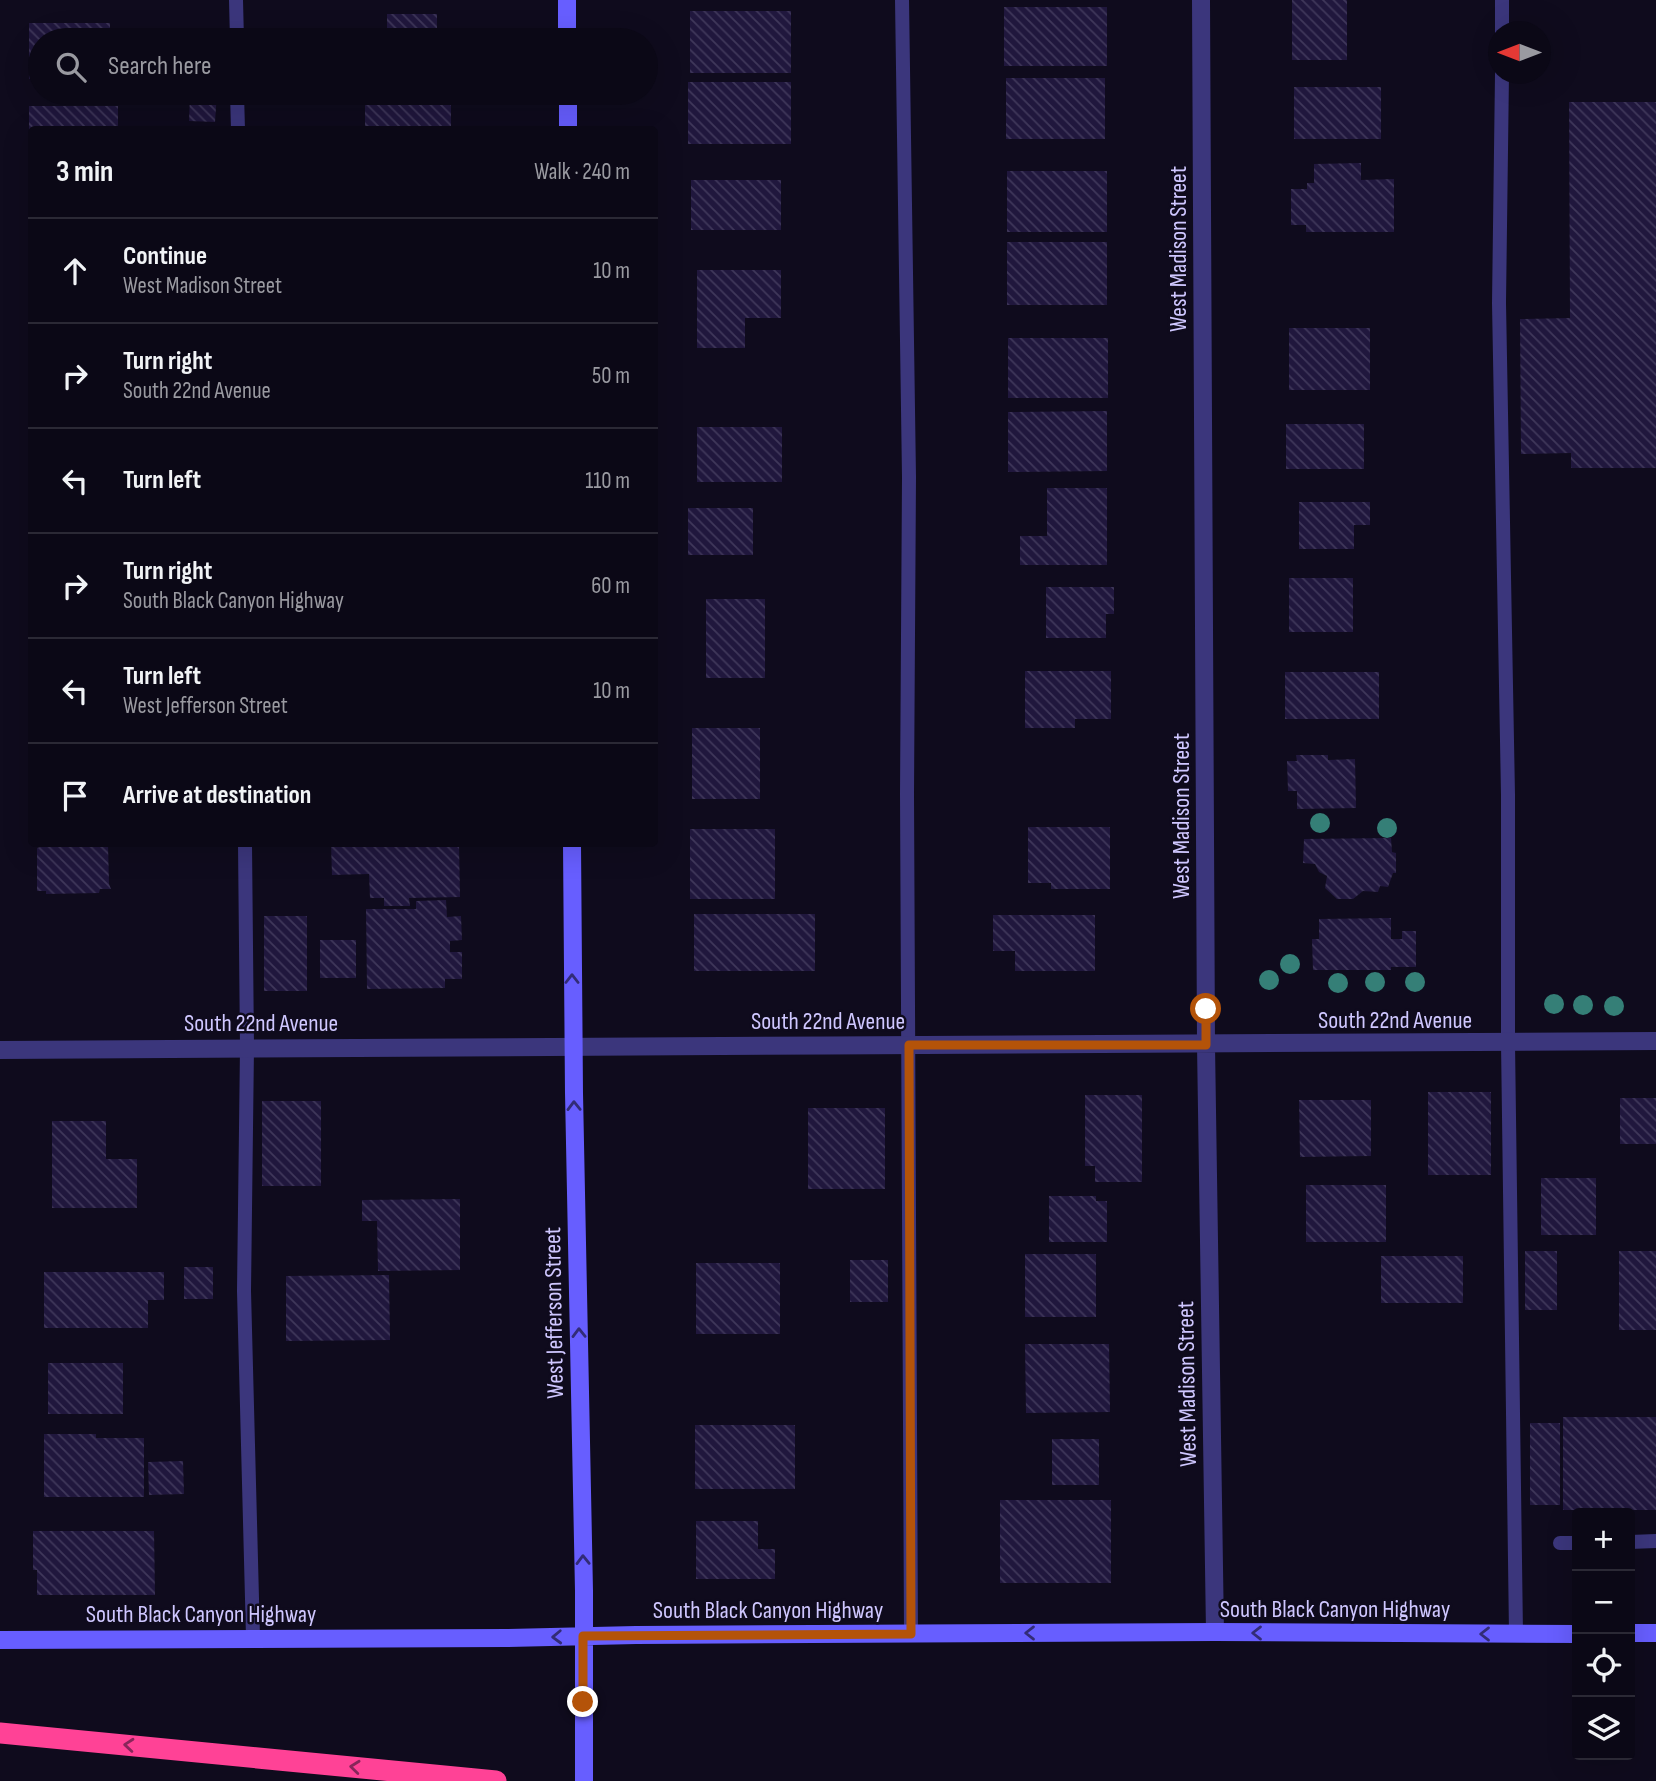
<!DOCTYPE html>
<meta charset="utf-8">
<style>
:root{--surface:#0b0816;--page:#14111f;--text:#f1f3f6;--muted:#9a9aa1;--line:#2b2935}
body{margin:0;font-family:"Sofia Sans Condensed",sans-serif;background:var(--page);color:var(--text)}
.controls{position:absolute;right:21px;bottom:21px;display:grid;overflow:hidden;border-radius:7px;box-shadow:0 7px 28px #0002}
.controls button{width:63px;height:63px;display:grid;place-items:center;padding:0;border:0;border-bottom:2px solid var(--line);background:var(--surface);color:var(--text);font:35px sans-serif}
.compass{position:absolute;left:1488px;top:21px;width:63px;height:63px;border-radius:50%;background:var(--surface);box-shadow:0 7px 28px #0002;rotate:270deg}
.stop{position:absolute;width:21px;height:21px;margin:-16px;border:5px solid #b45309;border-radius:50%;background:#fff}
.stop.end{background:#b45309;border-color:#fff;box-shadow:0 2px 7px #0008}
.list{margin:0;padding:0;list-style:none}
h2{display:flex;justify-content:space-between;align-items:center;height:91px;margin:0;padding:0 28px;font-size:30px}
h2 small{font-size:23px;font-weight:400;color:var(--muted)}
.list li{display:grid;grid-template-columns:46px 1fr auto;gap:21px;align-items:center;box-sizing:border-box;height:105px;padding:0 28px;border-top:2px solid var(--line)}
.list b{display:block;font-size:26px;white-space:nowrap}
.list p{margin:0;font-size:23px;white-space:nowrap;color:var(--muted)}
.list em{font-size:23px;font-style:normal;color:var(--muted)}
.icon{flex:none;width:38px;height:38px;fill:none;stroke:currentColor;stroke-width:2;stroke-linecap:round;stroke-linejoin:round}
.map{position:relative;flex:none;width:1656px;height:1781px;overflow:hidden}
.search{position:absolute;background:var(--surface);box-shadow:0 7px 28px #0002;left:28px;top:28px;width:630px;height:77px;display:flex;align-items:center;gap:18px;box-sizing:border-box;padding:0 24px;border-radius:38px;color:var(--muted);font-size:26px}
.panel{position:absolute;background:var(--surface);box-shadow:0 7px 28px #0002;left:28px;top:126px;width:630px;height:721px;border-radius:7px}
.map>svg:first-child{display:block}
.building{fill:url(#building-back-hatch)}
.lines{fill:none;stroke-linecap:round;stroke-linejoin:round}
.lane{stroke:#3b367c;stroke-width:14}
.street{stroke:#3b367c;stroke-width:18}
.secondary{stroke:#675eff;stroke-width:18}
.highway{stroke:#ff4296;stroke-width:21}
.tree{fill:#357f77}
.oneway{stroke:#322c77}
.oneway2{stroke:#87265a}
.route{stroke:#b45309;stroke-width:9}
.labels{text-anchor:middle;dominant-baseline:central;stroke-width:5;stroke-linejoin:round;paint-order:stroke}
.street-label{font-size:24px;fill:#cfc7ff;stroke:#0f0b1d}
</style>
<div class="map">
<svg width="1656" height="1781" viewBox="0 0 1656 1781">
<defs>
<pattern id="building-back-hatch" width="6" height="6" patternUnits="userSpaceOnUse" patternTransform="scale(1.75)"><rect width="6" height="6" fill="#20173d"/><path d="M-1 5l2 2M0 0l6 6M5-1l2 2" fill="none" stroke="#3f375a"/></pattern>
</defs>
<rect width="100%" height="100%" fill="#0f0b1d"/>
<!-- building -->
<path class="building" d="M1292,0H1347V60H1292Z
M1004,7H1107V66H1004Z
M690,11H791V73H690Z
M387,14H437V40H387Z
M29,23H110V40H40V79H29Z
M1006,78H1105V139H1006Z
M688,82H791V144H688Z
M1294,87H1381V139H1294Z
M190,93H217L215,122L189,121Z
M365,93H451V130H365Z
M1569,102H1656V468H1571V453L1521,454L1520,319L1570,318Z
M29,106H118V130H32V161H29Z
M1361,163V180L1394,179V232H1306V225H1291V189H1307V183H1314V164Z
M1007,171H1107V232H1007Z
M691,180H781V230H691Z
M1007,242H1107V305H1007Z
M697,270H781V318H745V348H697Z
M1289,328H1370V390H1289Z
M1008,338H1108V398H1008Z
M1107,411V471L1008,472V412Z
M1286,424H1364V469H1286Z
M697,427H782V482H697Z
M1047,488H1107V565H1020V536H1047Z
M1299,502H1370V525H1354V549H1299Z
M688,508H753V555H688Z
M1289,578H1353V632H1289Z
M1046,587H1114V614H1106V638H1046Z
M706,599H765V678H706Z
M1025,671H1111V719H1075V728H1025Z
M1285,672H1379V719H1285Z
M692,728H760V799H692Z
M1296,755H1328V760L1355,759L1356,808L1297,809V791H1288L1287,761H1297Z
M1028,827H1110V889H1051V883H1028Z
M690,829H775V899H690Z
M1391,838L1392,852L1396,853V873H1393L1388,887L1380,886L1378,892L1363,891L1353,899H1337L1325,888L1327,876L1319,872L1315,864L1303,863L1304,839Z
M51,844H108L109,884L111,889H100L99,893L46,894V891H37V848Z
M331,844H459L460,897L409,898L410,906H384V898H370L369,874L332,875Z
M446,900L447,917L461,916L462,940L450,941V952H462V979H445V988L367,989L366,909H416V901Z
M694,914H815V971H694Z
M993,915H1095V971H1015V951H993Z
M264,916H307V991H264Z
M1391,918V939H1402V931H1416V967H1391V970H1313L1312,939H1319V919Z
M320,940H356V978H320Z
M1428,1092H1491V1175H1428Z
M1085,1095H1142V1182H1095V1166H1085Z
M1620,1098H1656V1144H1620Z
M1299,1100H1371V1156L1300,1157Z
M262,1101H321V1186H262Z
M808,1108H885V1189H808Z
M52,1121H106V1159H137V1208H52Z
M1541,1178H1596V1235H1541Z
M1306,1185H1386V1242H1306Z
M1049,1196H1096V1201H1107V1242H1049Z
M460,1199V1270L378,1271L377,1221H362V1200Z
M1525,1251H1557V1310H1525Z
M1619,1251H1656V1330H1619Z
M1025,1254H1096V1317H1025Z
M1381,1256H1463V1303H1381Z
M850,1260H888V1302H850Z
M696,1263H780V1334H696Z
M184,1267H213V1299H184Z
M44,1272H164V1300H148V1328H44Z
M389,1275L390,1340L286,1341V1276Z
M1025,1344H1109L1110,1412L1026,1413Z
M48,1363H123V1414H48Z
M1563,1417H1656V1510H1563Z
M1530,1423H1560V1505H1530Z
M695,1425H795V1489H695Z
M44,1434H96V1438H144V1497H44Z
M1052,1439H1099V1485H1052Z
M183,1461L184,1494L149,1495L148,1462Z
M1000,1500H1111V1583H1000Z
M696,1521H758V1549H775V1579H696Z
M33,1531H154L155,1595H37V1570H33Z"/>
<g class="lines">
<!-- lane -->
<path class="lane" d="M236,0L237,40
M902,0L909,477L907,794L911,1634
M1502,32V0
M1502,74L1499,303L1508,795V1043L1516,1634
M237,93L238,130
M245,844L247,1047L244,1291L253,1637
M1630,1542L1656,1541
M1560,1543H1577"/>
<!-- street -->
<path class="street" d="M1201,0L1206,1045L1215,1632
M0,1050C552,1042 1104,1049 1656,1041"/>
<!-- secondary -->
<path class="secondary" d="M567,0V40
M568,93V130
M572,844L574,1093L584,1591V1781
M1630,1633H1656
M0,1640L507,1638L636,1635L1215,1632L1577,1634"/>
<!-- highway -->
<path class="highway" d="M0,1733L496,1781"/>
</g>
<!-- trees -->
<g class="tree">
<circle cx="1320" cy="823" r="10"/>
<circle cx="1387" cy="828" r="10"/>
<circle cx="1290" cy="964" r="10"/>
<circle cx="1269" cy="980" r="10"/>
<circle cx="1375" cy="982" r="10"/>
<circle cx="1415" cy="982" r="10"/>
<circle cx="1338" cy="983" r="10"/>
<circle cx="1554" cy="1004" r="10"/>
<circle cx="1583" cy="1005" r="10"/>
<circle cx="1614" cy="1006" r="10"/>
</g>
<!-- one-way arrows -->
<defs><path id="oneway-chevron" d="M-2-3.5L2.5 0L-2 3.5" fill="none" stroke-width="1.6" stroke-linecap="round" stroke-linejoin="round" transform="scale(1.75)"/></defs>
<g class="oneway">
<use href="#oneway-chevron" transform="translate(572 979) rotate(-90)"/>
<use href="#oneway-chevron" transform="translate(574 1106) rotate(-91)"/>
<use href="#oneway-chevron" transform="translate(579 1333) rotate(-91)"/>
<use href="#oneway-chevron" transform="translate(583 1560) rotate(-91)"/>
<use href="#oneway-chevron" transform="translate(1030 1633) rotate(180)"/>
<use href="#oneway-chevron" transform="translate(1257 1633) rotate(-180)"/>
<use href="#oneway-chevron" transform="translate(1485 1634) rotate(-180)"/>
<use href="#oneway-chevron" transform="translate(557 1637) rotate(178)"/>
</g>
<g class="oneway2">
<use href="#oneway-chevron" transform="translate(129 1745) rotate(-175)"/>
<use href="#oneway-chevron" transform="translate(355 1767) rotate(-174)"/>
</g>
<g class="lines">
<!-- route -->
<path class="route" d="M583,1702V1636L911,1634L909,1045H1206V1009"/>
</g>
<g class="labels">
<!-- street labels -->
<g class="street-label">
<text transform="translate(1178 249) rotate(-90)">West Madison Street</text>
<text transform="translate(1181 816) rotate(-90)">West Madison Street</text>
<text x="1395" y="1020">South 22nd Avenue</text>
<text x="828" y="1021">South 22nd Avenue</text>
<text x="261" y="1023">South 22nd Avenue</text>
<text transform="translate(554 1313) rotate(-91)">West Jefferson Street</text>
<text transform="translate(1187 1384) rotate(-91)">West Madison Street</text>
<text x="1335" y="1609">South Black Canyon Highway</text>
<text x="768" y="1610">South Black Canyon Highway</text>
<text x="201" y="1614">South Black Canyon Highway</text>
</g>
</g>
</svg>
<div class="controls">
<button>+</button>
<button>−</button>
<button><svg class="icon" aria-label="locate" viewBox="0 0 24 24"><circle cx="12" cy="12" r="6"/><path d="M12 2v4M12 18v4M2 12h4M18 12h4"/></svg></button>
<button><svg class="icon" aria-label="layers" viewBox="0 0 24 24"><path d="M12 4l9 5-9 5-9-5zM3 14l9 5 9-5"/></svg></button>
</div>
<svg class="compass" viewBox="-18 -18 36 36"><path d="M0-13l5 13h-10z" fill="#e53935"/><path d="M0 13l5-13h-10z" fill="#9a9aa1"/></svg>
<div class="stop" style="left:1206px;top:1009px"></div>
<div class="stop end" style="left:583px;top:1702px"></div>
<div class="search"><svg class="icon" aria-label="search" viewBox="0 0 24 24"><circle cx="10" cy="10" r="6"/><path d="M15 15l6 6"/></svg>Search here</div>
<section class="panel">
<h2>3 min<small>Walk · 240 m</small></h2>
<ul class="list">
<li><svg class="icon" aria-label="ahead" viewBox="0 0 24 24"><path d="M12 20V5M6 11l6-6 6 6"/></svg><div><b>Continue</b><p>West Madison Street</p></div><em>10 m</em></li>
<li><svg class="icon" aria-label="right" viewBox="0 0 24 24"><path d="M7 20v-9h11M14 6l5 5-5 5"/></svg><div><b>Turn right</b><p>South 22nd Avenue</p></div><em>50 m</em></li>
<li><svg class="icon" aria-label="left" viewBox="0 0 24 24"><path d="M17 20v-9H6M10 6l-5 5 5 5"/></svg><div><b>Turn left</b></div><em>110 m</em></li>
<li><svg class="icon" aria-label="right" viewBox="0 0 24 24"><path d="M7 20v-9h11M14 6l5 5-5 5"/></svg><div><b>Turn right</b><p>South Black Canyon Highway</p></div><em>60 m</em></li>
<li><svg class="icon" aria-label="left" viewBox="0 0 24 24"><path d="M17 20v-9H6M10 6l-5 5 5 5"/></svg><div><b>Turn left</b><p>West Jefferson Street</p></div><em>10 m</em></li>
<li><svg class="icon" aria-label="arrive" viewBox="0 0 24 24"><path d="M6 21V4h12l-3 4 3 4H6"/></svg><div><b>Arrive at destination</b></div></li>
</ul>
</section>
</div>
